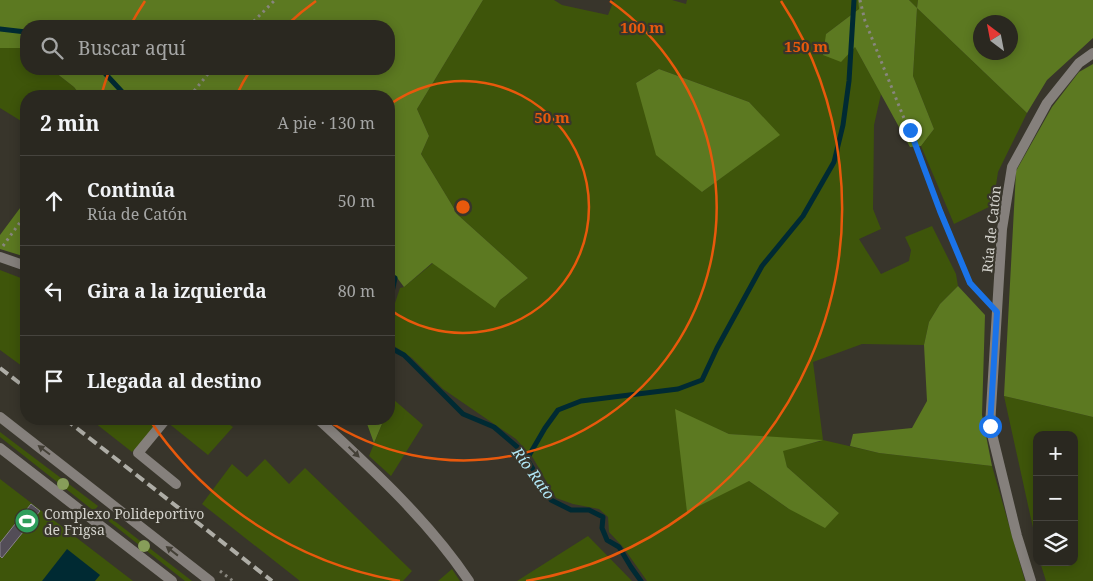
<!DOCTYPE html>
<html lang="es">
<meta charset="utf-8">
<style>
:root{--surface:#2a2820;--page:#36342d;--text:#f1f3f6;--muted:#a5a6a5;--line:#46443e}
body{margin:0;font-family:"Noto Serif",serif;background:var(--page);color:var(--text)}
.controls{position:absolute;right:15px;bottom:15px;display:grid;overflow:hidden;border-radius:10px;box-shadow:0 2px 12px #0003}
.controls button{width:45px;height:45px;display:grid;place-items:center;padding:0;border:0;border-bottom:1px solid var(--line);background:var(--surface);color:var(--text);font:25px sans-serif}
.compass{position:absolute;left:973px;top:15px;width:45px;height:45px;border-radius:50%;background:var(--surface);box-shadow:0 2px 12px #0003;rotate:328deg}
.stop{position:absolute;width:15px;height:15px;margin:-11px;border:4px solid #1a73e8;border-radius:50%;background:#fff}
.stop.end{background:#1a73e8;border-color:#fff;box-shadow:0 1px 5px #0008}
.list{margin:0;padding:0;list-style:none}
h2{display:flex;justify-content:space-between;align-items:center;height:65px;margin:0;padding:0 20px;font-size:21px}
h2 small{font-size:16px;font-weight:400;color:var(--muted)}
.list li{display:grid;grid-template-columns:32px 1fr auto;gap:15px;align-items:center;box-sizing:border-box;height:90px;padding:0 20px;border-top:1px solid var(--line)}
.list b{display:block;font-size:19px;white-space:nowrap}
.list p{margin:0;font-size:16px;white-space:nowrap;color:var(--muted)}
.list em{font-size:16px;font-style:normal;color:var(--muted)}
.icon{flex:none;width:28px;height:28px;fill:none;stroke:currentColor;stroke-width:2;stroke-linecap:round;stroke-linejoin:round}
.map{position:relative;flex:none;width:1093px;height:581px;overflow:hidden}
.search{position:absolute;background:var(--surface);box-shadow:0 2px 12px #0003;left:20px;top:20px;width:375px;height:55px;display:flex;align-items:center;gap:12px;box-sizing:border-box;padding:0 18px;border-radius:20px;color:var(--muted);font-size:19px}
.panel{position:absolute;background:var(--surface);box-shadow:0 2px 12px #0003;left:20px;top:90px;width:375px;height:335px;border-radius:20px}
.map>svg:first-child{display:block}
.green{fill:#3e550a;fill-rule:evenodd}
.forest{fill:#5c7921;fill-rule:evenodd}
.water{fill:#002a33}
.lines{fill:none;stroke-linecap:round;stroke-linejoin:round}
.stream{stroke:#002a33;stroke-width:5}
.building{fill:#534d57;stroke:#88818c}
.path{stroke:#88867e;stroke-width:3;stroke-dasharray:2.5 4;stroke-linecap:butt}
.minor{stroke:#85807c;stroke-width:10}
.tertiary{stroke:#85807c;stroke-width:10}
.rail{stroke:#aeada6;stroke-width:4;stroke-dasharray:10 5;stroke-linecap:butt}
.tree{fill:#879d5a}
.oneway{fill:#444037}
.route{stroke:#1a73e8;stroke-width:6}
.ring{fill:none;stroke:#e8590c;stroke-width:2.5}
.labels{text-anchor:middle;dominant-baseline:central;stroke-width:4.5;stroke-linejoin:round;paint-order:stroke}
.street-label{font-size:14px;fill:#d3d2cc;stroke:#38352b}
.poi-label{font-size:14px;fill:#d3d2cc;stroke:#38352b;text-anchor:start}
.water-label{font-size:15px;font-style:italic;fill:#b3eaf9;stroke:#38352b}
.centre{fill:#e8590c;stroke:#38352b;stroke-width:2.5}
.ring-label{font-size:15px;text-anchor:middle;font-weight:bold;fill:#e8590c;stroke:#38352b;stroke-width:4.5;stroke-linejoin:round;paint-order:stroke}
</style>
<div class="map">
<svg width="1093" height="581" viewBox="0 0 1093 581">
<rect width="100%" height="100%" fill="#38352b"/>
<!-- green -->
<path class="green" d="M483,0H554L562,5L608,15L614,0H672L686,4L687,0H858L859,9L826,34L855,47L881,94L874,125L873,209L881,229L859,239L881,274L909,261L911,250L905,237L932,226L956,274L958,286L940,304L929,322L924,345L862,344L813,362L823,440L879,453L992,466L1025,581H647L623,547L609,532L608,517L599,509L573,504L556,498L533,458L516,439L443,389L412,358L390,343L389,321L400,288L404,287L433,263L495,307L500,300L528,278L458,215L421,154L429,136L417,109ZM659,69L749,102L779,135L702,192L636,83ZM675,410L729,434L821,441L782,450L787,467L839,513L789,509L749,481Z
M909,0H918L917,8L1027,113L998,172L993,205L954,224L921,146L934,129L913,76L917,8Z
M0,48H24L26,50V69H51L74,87L81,96H26V124L0,108Z
M0,270L26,280V369L0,350Z
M1004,396L1093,417V581H1046L1040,562H1074V435H1037V546Z
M393,399L423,425L391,476L369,456L384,419H389V409Z
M90,419H164L132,452Z
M170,419H221L233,427L208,455L167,422Z
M0,432L98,506L94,511L0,437Z
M265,459L289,484L305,468L412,571L403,581H300L202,504L232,464L247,477Z
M0,479L133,581H0Z
M108,516L192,581H185L106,519Z
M588,536L632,581H517Z
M452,569L460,581H438Z"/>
<!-- forest -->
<path class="forest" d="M0,0H483L417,109L429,136L421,154L458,215L528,278L500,300L495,308L432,263L404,287L389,267V96H81L74,87L51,69H389V26H26V50L23,48H0Z
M858,0H909L917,8L918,0H1093V38L1047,80L1027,113L917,8L913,76L934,129L921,146L910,147L855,47L841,62L823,55L826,34L859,9ZM980,22H1010V52H980Z
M1093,64V417L1004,396L1016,171L1052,107L1079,72Z
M659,69L749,102L780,135L702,192L656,155L636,83Z
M26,200V257L0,249V235Z
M958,286L985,315L982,415L992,466L879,453L850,446L853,434L912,428L927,401L924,345L929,322L940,304Z
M675,409L729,434L823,440L783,451L787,467L839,513L825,528L789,509L749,481L687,512Z
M363,419H384L374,443L366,421Z"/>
<!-- water -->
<path class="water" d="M67,549L100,575L95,581H42Z"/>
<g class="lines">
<!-- stream -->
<path class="stream" d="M0,29L26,32
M101,69L126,96
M389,275L395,278L389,307
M389,347L404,355L463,414L494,427L523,452L551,500L571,510H589L603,517L602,528L607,540L619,547L631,567L641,581
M527,459L545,428L558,410L581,401L678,389L702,380L717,348L762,266L803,216L834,162L843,125L849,81L854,0"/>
</g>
<!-- building -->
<path class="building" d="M31,504L40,511L2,558L0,556V543Z"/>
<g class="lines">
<!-- path -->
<path class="path" d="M860,0L865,21L970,283L986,300
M249,26L275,0
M190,96L212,69
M3,246L26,214
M220,571L233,581"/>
<!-- minor -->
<path class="minor" d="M0,257L26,266
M166,419L138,453L176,484
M318,419C372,469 428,520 469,581
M1031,581L1017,536L990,426L1002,229L1012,167L1047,103L1079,63L1093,53"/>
<!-- tertiary -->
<path class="tertiary" d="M0,417L210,581
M0,448L172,581"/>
<!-- rail -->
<path class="rail" d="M0,368L26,388
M65,419L272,581"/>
</g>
<!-- trees -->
<g class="tree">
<circle cx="63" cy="484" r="6"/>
<circle cx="144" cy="546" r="6"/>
</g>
<!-- one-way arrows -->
<defs><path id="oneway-solid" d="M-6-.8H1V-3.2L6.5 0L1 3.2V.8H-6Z" transform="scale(1.25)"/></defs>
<g class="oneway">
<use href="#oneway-solid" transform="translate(44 450) rotate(-143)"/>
<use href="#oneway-solid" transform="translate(354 452) rotate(44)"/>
<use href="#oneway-solid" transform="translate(172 551) rotate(-142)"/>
</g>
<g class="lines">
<!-- route -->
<path class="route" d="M910,130L940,211L970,283L997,312L990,426"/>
</g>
<!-- distance rings -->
<g class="ring">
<path d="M389 105A126 126 0 1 1 389 309"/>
<path d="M236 96A253 253 0 0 1 251 69M287 25A253 253 0 0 1 316 1M610 1A253 253 0 0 1 325 419"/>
<path d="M400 581A379 379 0 0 1 149 419M101 96A379 379 0 0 1 109 71M130 26A379 379 0 0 1 145 1M781 1A379 379 0 0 1 526 581"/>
</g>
<!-- icons -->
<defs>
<symbol id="stadium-disc" viewBox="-11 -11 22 22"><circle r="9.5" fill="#2e9e5b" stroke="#38352b"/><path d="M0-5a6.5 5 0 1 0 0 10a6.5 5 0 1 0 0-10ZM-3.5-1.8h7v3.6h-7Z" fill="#fff"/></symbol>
</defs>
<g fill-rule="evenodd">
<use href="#stadium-disc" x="13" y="507" width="28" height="28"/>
</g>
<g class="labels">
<!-- street labels -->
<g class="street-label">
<text transform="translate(991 229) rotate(-84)">Rúa de Catón</text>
</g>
<!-- poi labels -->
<g class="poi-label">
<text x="44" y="513">Complexo Polideportivo<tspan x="44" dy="16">de Frigsa</tspan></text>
</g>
<!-- water labels -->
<g class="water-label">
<text transform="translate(534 473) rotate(54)">Río Rato</text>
</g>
</g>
<circle cx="463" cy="207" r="8" class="centre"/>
<g class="ring-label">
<text x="642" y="33">100 m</text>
<text x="806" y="52">150 m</text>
<text x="552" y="123">50 m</text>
</g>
</svg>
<div class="controls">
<button>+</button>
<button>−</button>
<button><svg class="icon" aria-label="layers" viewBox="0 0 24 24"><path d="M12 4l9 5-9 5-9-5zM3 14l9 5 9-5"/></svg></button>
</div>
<svg class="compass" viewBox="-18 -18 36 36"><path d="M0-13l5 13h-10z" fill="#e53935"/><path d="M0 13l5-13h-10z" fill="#a5a6a5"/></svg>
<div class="stop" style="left:990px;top:426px"></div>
<div class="stop end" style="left:910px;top:130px"></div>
<div class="search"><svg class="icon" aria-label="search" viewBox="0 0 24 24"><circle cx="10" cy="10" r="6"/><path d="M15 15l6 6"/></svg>Buscar aquí</div>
<section class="panel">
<h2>2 min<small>A pie · 130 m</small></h2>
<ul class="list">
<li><svg class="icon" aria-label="ahead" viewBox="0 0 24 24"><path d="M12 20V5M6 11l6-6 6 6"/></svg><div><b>Continúa</b><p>Rúa de Catón</p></div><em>50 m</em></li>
<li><svg class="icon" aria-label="left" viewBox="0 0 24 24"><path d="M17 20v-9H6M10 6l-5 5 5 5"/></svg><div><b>Gira a la izquierda</b></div><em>80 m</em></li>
<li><svg class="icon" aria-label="arrive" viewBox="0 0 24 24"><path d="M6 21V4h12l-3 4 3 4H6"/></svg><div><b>Llegada al destino</b></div></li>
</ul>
</section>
</div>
